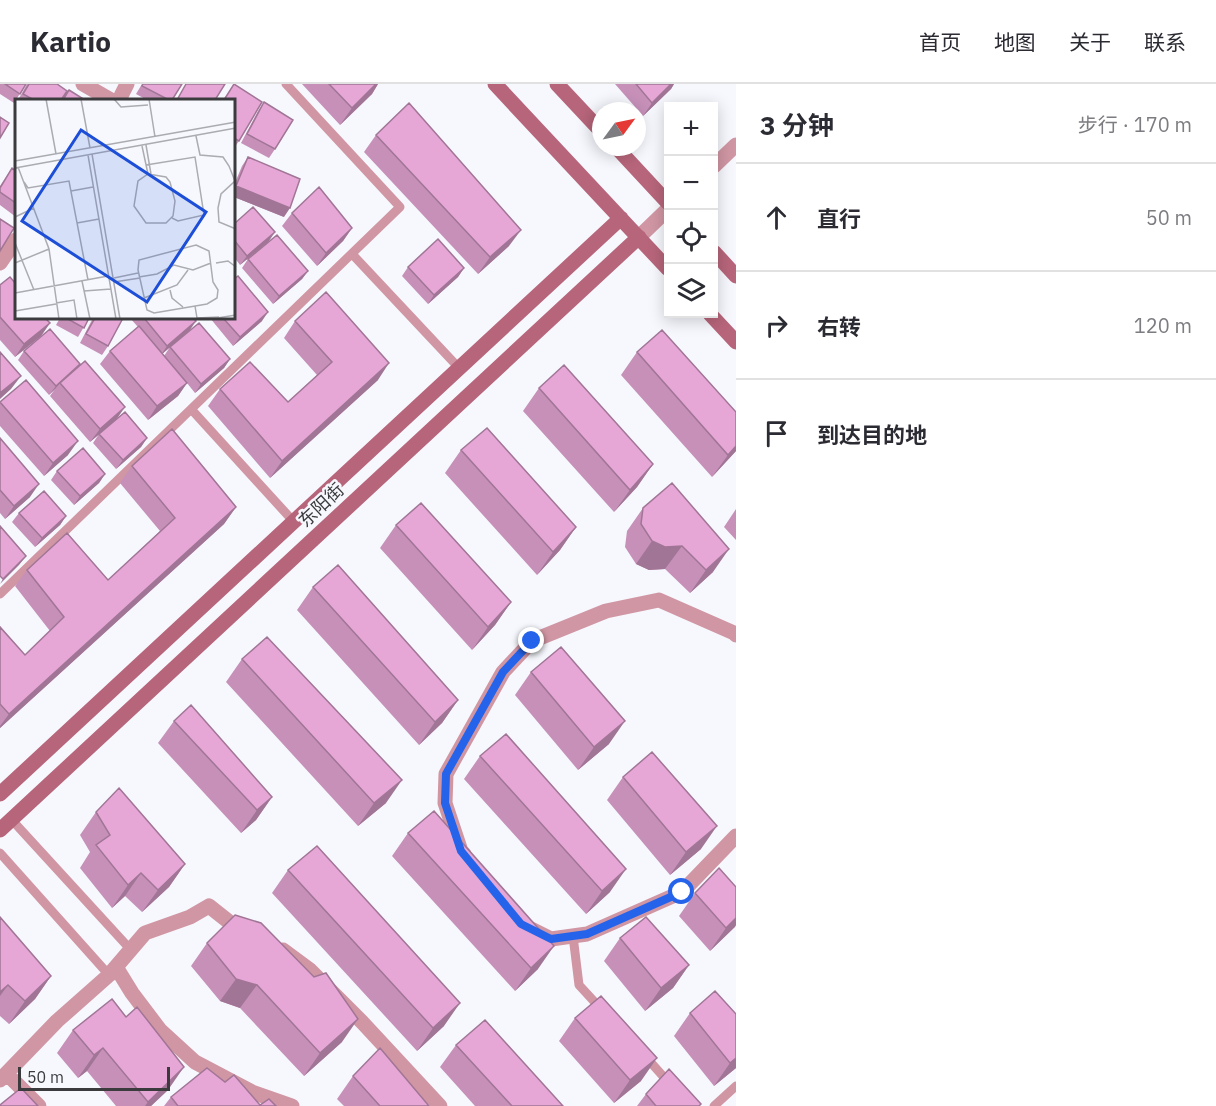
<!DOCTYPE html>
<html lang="zh">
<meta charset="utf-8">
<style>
:root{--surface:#fff;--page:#f7f7f7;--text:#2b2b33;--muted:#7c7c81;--line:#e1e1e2}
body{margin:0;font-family:"IBM Plex Sans","Noto Sans SC",sans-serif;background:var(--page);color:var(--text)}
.controls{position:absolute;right:18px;top:18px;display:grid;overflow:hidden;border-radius:0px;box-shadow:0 3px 15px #0003}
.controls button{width:54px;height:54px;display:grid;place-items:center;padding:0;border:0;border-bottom:2px solid var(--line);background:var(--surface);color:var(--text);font:30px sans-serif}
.compass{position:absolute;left:592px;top:18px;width:54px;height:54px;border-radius:50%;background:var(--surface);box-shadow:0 3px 15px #0003;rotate:57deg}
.scale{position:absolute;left:18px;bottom:15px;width:152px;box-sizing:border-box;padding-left:6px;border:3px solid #3b3b3e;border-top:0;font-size:16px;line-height:21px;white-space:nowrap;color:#3b3b3e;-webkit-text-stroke:4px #f6f8fd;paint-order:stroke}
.stop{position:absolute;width:18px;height:18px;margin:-14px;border:4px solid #2563eb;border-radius:50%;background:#fff}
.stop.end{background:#2563eb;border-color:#fff;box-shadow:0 2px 6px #0008}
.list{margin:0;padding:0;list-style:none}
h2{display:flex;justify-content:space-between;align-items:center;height:78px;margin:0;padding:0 24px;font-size:26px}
h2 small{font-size:20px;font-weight:400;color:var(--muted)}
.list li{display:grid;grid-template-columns:39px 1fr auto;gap:18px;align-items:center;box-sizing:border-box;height:108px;padding:0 24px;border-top:2px solid var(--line)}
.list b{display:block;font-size:22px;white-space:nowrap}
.list em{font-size:20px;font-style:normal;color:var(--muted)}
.icon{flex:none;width:33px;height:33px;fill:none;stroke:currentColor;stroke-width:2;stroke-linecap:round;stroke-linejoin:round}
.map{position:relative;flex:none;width:736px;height:1022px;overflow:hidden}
header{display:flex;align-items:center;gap:36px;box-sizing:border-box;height:84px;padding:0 30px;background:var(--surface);border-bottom:2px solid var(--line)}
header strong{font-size:28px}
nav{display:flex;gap:33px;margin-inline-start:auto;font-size:21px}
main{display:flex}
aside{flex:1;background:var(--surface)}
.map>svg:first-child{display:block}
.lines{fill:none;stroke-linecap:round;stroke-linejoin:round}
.service{stroke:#d096a3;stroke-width:9}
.minor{stroke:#d096a3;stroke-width:15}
.tertiary{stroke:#d096a3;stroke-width:15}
.secondary{stroke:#b7657a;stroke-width:15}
.wall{fill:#c690b9}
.shaded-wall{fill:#a17596}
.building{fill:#e6a7d7;stroke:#a17596;stroke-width:1.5}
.route{stroke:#2563eb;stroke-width:8}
.labels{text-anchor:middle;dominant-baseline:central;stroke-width:5;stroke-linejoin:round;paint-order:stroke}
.street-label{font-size:18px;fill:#3b3b3e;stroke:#f6f8fd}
.inset-road{fill:none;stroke:#abacb1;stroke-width:1.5}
.view{fill:#1d4ed8;fill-opacity:0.15;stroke:#1d4ed8;stroke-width:3}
.inset-edge{fill:none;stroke:#3b3b3e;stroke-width:3}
</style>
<header>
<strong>Kartio</strong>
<nav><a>首页</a><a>地图</a><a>关于</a><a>联系</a></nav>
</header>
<main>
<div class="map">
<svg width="736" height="1022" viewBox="0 0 736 1022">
<rect width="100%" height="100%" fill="#f6f8fd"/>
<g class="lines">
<!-- service -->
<path class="service" d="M352,170L459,284
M191,325L294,438
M0,510L400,123L286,0
M11,735L131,866
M0,769L109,891
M573,852L579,901L601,925
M645,972L670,1000
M714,1022L736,1002"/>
<!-- minor -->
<path class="minor" d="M83,0L111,16
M119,16L127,0
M0,179L16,156
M464,770L461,767L445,719L446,690L503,588L532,557L606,527L659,516L734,549L736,551
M529,844L551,855L587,850L682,808L736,752
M283,866L310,886L362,938L440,1022
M116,883L132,909L160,946L195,978L252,1008L292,1022
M7,990L39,1022
M0,996L57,937L109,891L145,849L190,833L209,822L233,841L246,846"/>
<!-- tertiary -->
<path class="tertiary" d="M714,82L736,61
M639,153L668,125"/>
<!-- secondary -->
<path class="secondary" d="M495,0L668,185
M557,0L601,47
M616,63L668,119
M714,168L736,192
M710,230L736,258
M0,710L621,134
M0,746L639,153"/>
</g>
<!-- wall -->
<path class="wall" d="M0,0H26L14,19L0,10Z
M27,0H57L61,16H18Z
M142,0H182L172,16H147L136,10Z
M234,0L239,57L234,64V16H223Z
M302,0H378L372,10L340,41Z
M615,0H674L671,5L643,32Z
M264,18L275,65L269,74L241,59L258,27Z
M376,51L509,162L478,190L364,68Z
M248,73L284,133L234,113V101L242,82Z
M12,84L16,87V133L0,121V102Z
M292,129L352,144L343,157L317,182L282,142Z
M234,140L269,157L240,181L234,173Z
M248,175L308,187L302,195L273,220L242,184Z
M408,183L464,184L458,193L428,220L402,192Z
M0,201L50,239L41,252L15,273L0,256Z
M60,234H89L78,253L56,241Z
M93,234H123L108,262L102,271L80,259Z
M130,234H193L190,246L162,270L164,272L170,263L230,275L224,284L195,309L187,299L178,312L148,336L100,280L110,267L138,243Z
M210,234H234L262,237L233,262Z
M295,237L378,296L270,394L208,322L220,305L288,318L317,291L284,254Z
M24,267L80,280L76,285L116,336L90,358L50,312L55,305L49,311L18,276Z
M637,268L736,328V367L712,393L621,291Z
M26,296L68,371L44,392L0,342V319Z
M539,304L653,380L637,403L614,428L523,327Z
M99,350L147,354L141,363L116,385L93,359Z
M0,354L30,413L5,435L0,429Z
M461,366L576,443L560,466L537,491L445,389Z
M132,382L236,423L224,440L0,644V543L25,571L50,547L15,502L27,486L108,496L160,447L120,399Z
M57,387L105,390L99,399L74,421L51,396Z
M643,424L713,488L690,509L665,485L649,486L636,480L625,463L627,447Z
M736,425V456L724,443Z
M19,429L66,432L60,441L35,463L12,438Z
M396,441L511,518L495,541L472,566L380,464Z
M313,503L458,616L442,639L419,661L297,526Z
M242,575L386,719L358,742L226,598Z
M531,588L609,660L578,686L515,611Z
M174,637L272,713L256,736L241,749L158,659Z
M480,672L610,808L586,830L464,695Z
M623,693L701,765L670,791L607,716Z
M96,728L185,780L169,803L142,828L125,812L112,824L80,784L90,768L80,751Z
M408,749L538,885L515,907L392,772Z
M288,786L444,942L417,967L272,809Z
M736,803V841L710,867L679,832L695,809Z
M0,833L51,892L35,915L9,940L0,932Z
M620,854L689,881L673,904L645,927L604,877Z
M207,859L342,958L304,992L240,924L220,917L191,882Z
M112,915L168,1006L151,1022H116L87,987L78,994L57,969L73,946Z
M690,929L736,930V984L714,1002L674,952Z
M575,934L641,997L614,1019L559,957Z
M456,961L563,1022H475L440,983Z
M353,992L429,1022H344L337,1015Z
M225,998L260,1021L276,1022H164L171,1013Z
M646,1010L699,1022H637Z"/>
<!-- shaded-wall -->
<path class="shaded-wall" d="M376,0H378L372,10L340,41L352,24Z
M671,0H674L671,5L643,32L652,19Z
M236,102L290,124L284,133L234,113V106Z
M352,144L343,157L317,182L326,169Z
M521,146L509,162L478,190L490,173Z
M275,148L269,157L240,181L247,172Z
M464,184L458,193L428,220L434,211Z
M308,187L302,195L273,220L279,212Z
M268,228L262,237L233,262L240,253Z
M196,237L190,246L161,271L167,262Z
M50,239L41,252L15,273L24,260Z
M230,275L224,284L195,309L201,300Z
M389,279L378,296L270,394L282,377Z
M80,280L73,288L60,299L55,305L49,311L56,302Z
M21,292L11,305L0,315V309Z
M187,299L178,312L148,336L157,322Z
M125,323L116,336L90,358L100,345Z
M147,354L141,363L116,385L123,376Z
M78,357L68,371L44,392L53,379Z
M736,362V367L712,393L728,371Z
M653,380L637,403L614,428L630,406Z
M105,390L99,399L74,421L80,412Z
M39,400L30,413L5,435L14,422Z
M236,423L224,440L0,644V642L9,630Z
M66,432L60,441L35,463L42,454Z
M576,443L560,466L537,491L553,468Z
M652,457L682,462L665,485L649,486L636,480Z
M729,465L713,488L690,509L706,486Z
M26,472L19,481L0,500L3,495Z
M511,518L495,541L472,566L488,543Z
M458,616L442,639L419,661L435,638Z
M625,637L609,660L578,686L594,663Z
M402,696L386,719L358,742L374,719Z
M272,713L256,736L241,749L257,726Z
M717,742L701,765L670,791L686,768Z
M185,780L169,803L142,828L158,806Z
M626,785L610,808L586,830L602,807Z
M141,789L125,812L112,824L128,801Z
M736,834V841L735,843L710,867L726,844Z
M554,862L538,885L515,907L531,884Z
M689,881L673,904L645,927L661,904Z
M51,892L35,915L9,940L25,917Z
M236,895L257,901L240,924L220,917Z
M8,901L0,912V908Z
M460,919L444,942L417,967L433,944Z
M358,935L342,958L304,992L320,969Z
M103,964L87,987L78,994L94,971Z
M657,974L641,997L614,1019L630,996Z
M736,974V984L714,1002L730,979Z
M184,983L168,1006L151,1022H145L148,1018Z"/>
<!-- building -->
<path class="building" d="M5,0H26L20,10Z
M29,0H57L67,7L61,16H34L23,10Z
M143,0H182L172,16H169L142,2Z
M186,0H225L215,16H177Z
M234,0L262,18L239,57L234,54V16H224Z
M329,0H376L352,24Z
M636,0H671L652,19Z
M69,6L85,16H63Z
M264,18L293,36L275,65L247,50Z
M409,19L521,146L490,173L376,51Z
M0,33L9,39L0,54Z
M248,73L300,95L290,124L236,102Z
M12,84L16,87V119L0,108V104Z
M319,103L352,144L326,169L292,129Z
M253,123L275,148L247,172L234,156V140Z
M0,135L14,144L0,167Z
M277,151L308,187L279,212L248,175Z
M438,155L464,184L434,211L408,183Z
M238,192L268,228L240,253L223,234H234V195Z
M10,193L16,200V234H45L50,239L24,260L0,233V201Z
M326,208L389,279L282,377L220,305L250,278L288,318L332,278L295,237Z
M66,234H89L84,244Z
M95,234H123L108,262L86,250Z
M144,234H193L196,237L167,262Z
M199,239L230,275L201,300L170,263Z
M139,242L187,299L157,322L110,267Z
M50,245L80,280L56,302L24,267Z
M662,246L736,328V362L728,371L637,268Z
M0,268L21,292L0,309Z
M85,277L125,323L100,345L60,299Z
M564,281L653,380L630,406L539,304Z
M26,296L78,357L53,379L0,318Z
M125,328L147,354L123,376L99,350Z
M487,344L576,443L553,468L461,366Z
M172,345L236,423L9,630L0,620V543L25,571L64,533L27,486L67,449L108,496L175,434L132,382Z
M0,354L39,400L14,422L0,406Z
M83,364L105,390L80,412L57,387Z
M672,399L729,465L706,486L682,462L665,463L652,457L641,440L643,424Z
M44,407L66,432L42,454L19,429Z
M421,419L511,518L488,543L396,441Z
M0,442L26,472L3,495L0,492Z
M338,481L458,616L435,638L313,503Z
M267,553L402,696L374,719L242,575Z
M561,563L625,637L594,663L531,588Z
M191,621L272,713L257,726L174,637Z
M506,650L626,785L602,807L480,672Z
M652,668L717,742L686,768L623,693Z
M119,704L185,780L158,806L141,789L128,801L96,761L110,751L96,728Z
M434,727L554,862L531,884L408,749Z
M317,762L460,919L433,944L288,786Z
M719,784L736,803V834L726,844L695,809Z
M235,831L261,839L314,893L326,889L358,935L320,969L257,901L236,895L207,859Z
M0,833L51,892L25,917L8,901L0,908Z
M646,833L689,881L661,904L620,854Z
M715,907L736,930V974L730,979L690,929Z
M601,912L657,974L630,996L575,934Z
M112,915L126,933L137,923L184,983L148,1018L103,964L94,971L73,946Z
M485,936L563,1022H512L456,961Z
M380,964L429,1022H380L353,992Z
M207,984L225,998L234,991L260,1021L269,1015L276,1022H178L171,1013Z
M669,985L701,1020L699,1022H656L646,1010Z
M21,1004L38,1022H0V1021Z"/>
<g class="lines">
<!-- route -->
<path class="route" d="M532,557L503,588L446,690L445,719L461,767L521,840L551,855L587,850L682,808"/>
</g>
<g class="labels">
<!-- street labels -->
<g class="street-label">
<text transform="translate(321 421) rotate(-43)">东阳街</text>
</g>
</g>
<!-- overview -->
<g transform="translate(15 15)">
<rect width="220" height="220" fill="#f6f8fd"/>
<path class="inset-road" d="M31,0L41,55M66,0L75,49M99,0L106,8L133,6M134,0L140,38M181,37L185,56L208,58L214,67L220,82L206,95L203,109L204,123L221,130M131,46L136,75M127,47L133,75M77,55L105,220M73,56L101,220M0,62L221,23M131,66L180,58L189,116L163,122L157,119M3,68L34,150L44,220M0,69L221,29M133,75L151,78L155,83L160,102L158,117L151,124H131L119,107L123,82ZM9,83L13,89L54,82L73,181M56,92L78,88M0,118L19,109M62,124L84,120M0,144L19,191M181,146L194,152L198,183L203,191L202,199L192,205L139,214L132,211L123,171L124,161ZM0,164L34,150M201,164L213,162L221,168M124,178L142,175L159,166L178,171L196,164M99,179L123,174M67,182L75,220M99,183L125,179M155,191L157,199L168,208M69,192L96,190M0,194L93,177M129,199L162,186L173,171M41,204L59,201L62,220M180,207L182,219L204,218M0,212L41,205M196,220L221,216"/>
<path class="view" d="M66,31L191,113L132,203L7,122Z"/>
<rect width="220" height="220" class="inset-edge"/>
</g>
</svg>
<div class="controls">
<button>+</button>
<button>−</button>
<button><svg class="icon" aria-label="locate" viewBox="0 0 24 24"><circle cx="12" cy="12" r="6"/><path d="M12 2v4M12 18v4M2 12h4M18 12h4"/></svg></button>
<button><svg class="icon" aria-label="layers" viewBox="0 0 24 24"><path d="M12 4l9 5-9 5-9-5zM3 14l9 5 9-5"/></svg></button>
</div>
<svg class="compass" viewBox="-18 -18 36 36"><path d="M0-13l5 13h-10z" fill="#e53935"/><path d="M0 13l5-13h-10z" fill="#7c7c81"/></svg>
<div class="scale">50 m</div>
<div class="stop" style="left:682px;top:808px"></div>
<div class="stop end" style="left:532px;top:557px"></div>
</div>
<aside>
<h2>3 分钟<small>步行 · 170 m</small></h2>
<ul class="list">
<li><svg class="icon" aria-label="ahead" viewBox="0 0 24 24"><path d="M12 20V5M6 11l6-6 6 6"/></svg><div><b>直行</b></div><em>50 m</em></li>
<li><svg class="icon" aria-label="right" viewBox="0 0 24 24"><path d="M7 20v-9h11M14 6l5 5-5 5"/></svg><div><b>右转</b></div><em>120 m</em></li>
<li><svg class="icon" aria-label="arrive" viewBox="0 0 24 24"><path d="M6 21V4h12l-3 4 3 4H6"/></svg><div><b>到达目的地</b></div></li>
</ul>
</aside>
</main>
